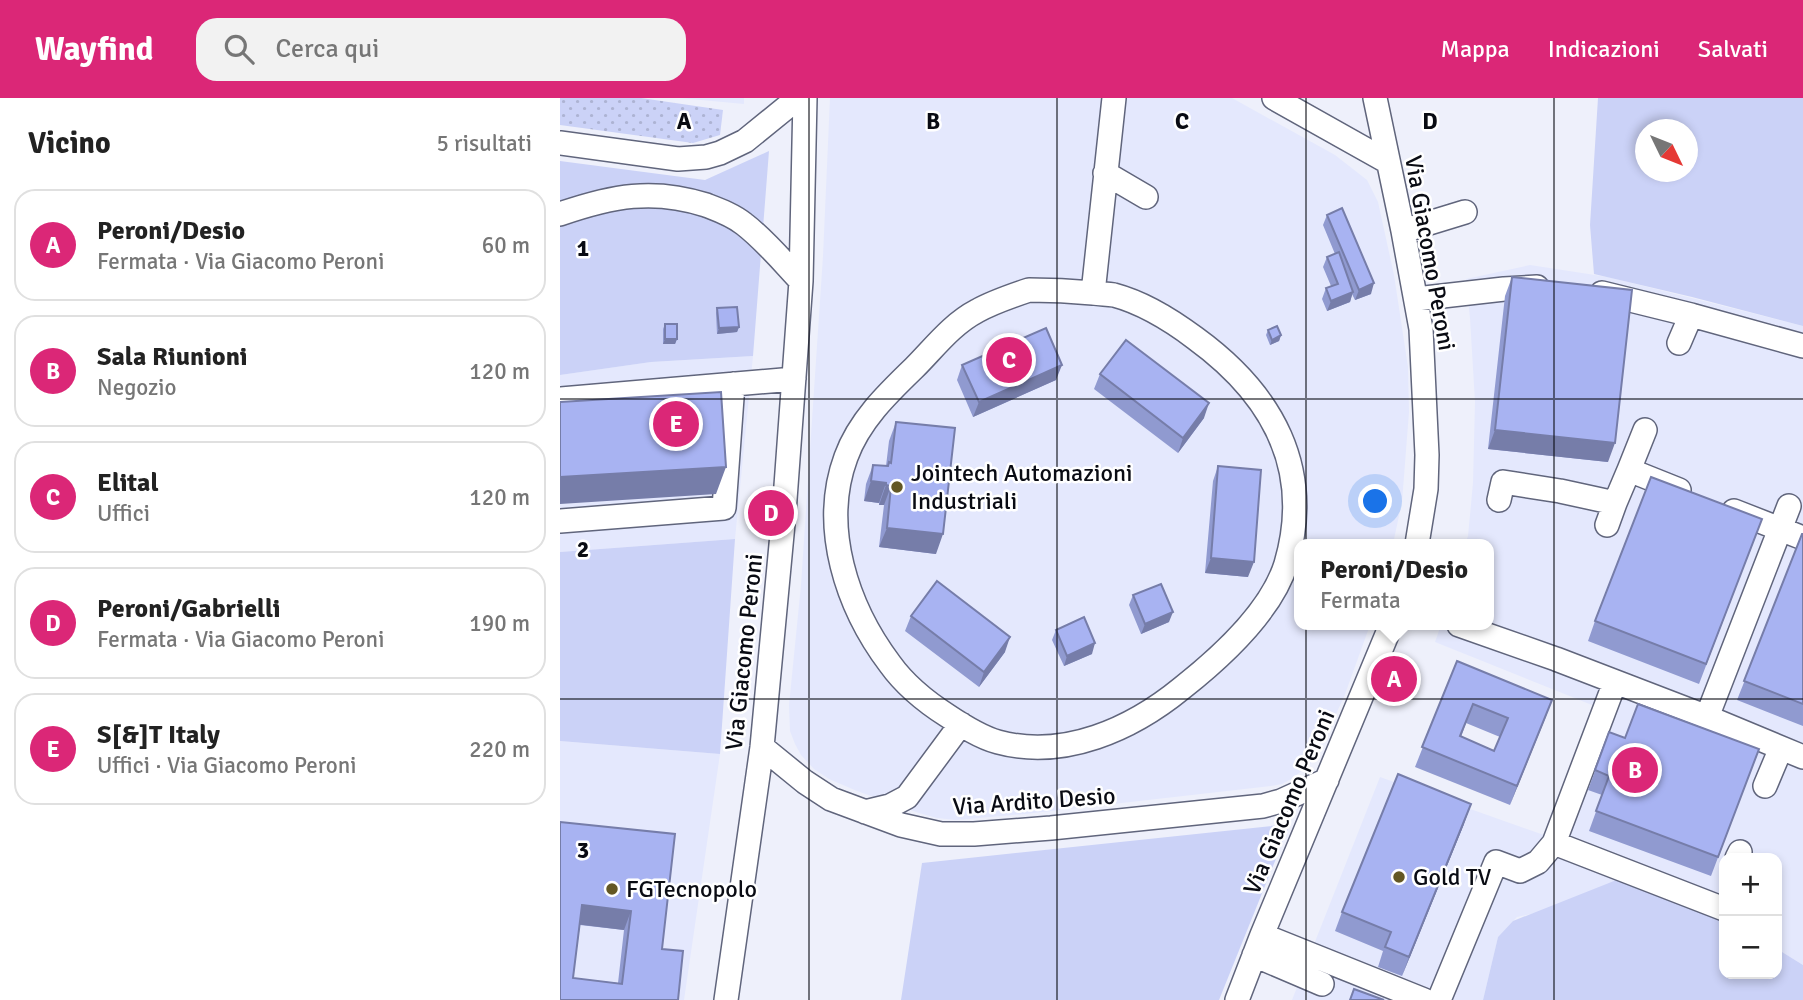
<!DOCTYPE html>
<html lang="it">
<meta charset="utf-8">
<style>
:root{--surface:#fff;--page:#f2f2f2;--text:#222;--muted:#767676;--line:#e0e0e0;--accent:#db2777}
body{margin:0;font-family:Signika,sans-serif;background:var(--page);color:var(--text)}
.controls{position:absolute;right:21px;bottom:21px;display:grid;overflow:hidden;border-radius:14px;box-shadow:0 4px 10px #0003}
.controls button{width:63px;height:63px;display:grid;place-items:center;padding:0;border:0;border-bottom:2px solid var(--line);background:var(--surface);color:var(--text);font:35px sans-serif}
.compass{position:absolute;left:1075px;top:21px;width:63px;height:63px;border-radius:50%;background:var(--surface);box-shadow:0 4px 10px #0003;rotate:133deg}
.you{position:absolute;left:816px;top:404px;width:24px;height:24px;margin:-18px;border:5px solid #fff;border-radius:50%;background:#1a73e8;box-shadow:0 0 0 10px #1a73e833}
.badge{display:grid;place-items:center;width:46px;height:46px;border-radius:50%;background:var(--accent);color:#fff;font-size:23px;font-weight:700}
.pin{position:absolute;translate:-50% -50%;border:4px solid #fff;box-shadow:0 2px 7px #0006}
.popup{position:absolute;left:734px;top:441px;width:200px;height:91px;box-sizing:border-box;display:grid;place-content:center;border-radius:14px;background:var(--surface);filter:drop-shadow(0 2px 5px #0005);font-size:23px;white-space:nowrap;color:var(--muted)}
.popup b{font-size:26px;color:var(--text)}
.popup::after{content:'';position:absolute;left:50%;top:100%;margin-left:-14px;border:14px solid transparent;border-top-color:var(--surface)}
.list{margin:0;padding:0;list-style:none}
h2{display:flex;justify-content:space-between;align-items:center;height:91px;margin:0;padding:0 28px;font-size:30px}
h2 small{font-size:23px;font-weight:400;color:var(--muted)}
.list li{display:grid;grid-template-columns:46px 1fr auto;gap:21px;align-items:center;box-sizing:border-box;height:112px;margin:0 14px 14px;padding:0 14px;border:2px solid var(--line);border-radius:21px}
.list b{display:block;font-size:26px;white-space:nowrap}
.list p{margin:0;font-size:23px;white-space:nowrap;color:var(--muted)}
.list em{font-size:23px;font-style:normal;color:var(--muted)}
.icon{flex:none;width:38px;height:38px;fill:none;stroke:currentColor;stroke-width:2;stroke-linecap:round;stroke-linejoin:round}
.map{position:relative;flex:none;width:1243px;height:902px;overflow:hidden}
header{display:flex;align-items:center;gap:42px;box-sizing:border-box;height:98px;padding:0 35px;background:var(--accent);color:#fff}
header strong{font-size:33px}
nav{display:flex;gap:38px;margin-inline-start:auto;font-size:24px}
.search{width:490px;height:63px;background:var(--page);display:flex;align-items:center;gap:18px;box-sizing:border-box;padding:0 24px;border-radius:21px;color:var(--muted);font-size:26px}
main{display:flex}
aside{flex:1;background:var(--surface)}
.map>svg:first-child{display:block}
.built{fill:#e4e8fd}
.grass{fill:#cbd2f7;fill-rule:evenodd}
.park{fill:url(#park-dots)}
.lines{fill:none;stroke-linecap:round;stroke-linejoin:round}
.minor-casing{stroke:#60657c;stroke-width:26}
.minor{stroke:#fff;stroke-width:23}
.wall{fill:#909ad0;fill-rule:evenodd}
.shaded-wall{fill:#767da9}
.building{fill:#a8b3f2;stroke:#767da9;stroke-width:2;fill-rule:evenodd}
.grid{fill:none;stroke:#090b13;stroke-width:2;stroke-opacity:0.55}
.poi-dot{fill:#635724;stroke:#fff;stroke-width:2.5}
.labels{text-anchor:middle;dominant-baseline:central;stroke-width:5;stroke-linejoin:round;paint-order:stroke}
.street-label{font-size:24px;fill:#090b13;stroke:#fff}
.poi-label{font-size:24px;fill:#090b13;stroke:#fff;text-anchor:start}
.grid-label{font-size:23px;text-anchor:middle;font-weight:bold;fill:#090b13;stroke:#fff;stroke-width:5;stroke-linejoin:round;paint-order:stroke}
</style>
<header>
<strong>Wayfind</strong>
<div class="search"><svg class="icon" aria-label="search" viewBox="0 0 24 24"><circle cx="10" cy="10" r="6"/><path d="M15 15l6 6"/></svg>Cerca qui</div>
<nav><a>Mappa</a><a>Indicazioni</a><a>Salvati</a></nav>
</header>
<main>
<aside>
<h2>Vicino<small>5 risultati</small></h2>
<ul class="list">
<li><span class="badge">A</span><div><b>Peroni/Desio</b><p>Fermata · Via Giacomo Peroni</p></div><em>60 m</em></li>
<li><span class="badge">B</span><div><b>Sala Riunioni</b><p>Negozio</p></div><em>120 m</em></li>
<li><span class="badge">C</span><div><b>Elital</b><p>Uffici</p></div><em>120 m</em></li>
<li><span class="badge">D</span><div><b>Peroni/Gabrielli</b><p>Fermata · Via Giacomo Peroni</p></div><em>190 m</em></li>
<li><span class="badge">E</span><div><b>S[&amp;]T Italy</b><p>Uffici · Via Giacomo Peroni</p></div><em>220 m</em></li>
</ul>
</aside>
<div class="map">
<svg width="1243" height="902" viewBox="0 0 1243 902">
<defs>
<pattern id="park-dots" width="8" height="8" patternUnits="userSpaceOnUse" patternTransform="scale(1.75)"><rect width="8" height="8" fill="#cbd2f7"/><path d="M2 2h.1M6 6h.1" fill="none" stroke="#adb3d3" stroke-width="1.8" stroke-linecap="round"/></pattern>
</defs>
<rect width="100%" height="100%" fill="#eef0fb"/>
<!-- built -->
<path class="built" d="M120,0H184V6Z
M270,0H672L775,57L807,82L818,104L834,177L848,269L849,314L842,404L833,446H740V527H810L784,599L758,654L751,665L733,680L722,686L711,688L465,716L396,722L377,720L359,715L297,693L269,681L254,671L241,657L235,646L230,633L229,607L241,487L263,158Z
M970,167L1048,179L1243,228V867L1217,851V760H1164V824L1059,782L1061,796L957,819L938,839L923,902H732L820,679L984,737L1037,609L875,544L881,527H928V446H905L908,438L913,385L915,304L910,220L906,181Z
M193,258L175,441L0,454V277L91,264Z
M0,643L160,656L124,902H0Z"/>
<!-- grass -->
<path class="grass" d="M1038,0H1243V228L1132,199L1034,176L1030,127ZM1086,32H1128V74H1086Z
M209,53L193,258L91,264L0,277V63L145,82Z
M175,441L160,656L0,643V454Z
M730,726L659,902H341L362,765Z
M1059,781L1164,824V876H1217V851L1243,867V902H923L938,839L953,823Z"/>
<!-- park -->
<path class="park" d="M0,0H81L163,12L160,37L133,45L0,27Z"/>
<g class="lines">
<defs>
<path id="minor" d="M714,0L828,64
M815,0L843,133L861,231L867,357L866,391L857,446
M0,45L118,61L146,59L160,55L185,43L238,0
M545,75L586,99
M0,116C52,98 93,90 146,107C159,112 173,117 184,126C205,142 223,164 241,183
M843,133L905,114
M469,192C491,192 512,193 533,195C540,196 547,196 554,197C584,205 611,222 635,240C712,296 754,370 726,466C711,514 660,560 622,590C572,631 504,662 438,644C420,639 403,628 388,618C366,604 345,587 330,566C287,509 260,429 286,359C299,323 327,296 354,270C374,250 392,226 417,213C433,204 451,198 469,192Z
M533,195L554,0
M1042,195L1131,217
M856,201L944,191L977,189
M1119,245L1131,217L1243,248
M0,301L234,281
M1085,332L1069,372L1119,392
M939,402L943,384L1000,393L1055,405L1069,372
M1174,413L1243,440
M0,423L164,410L173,286
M1047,427L1055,405
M899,527L996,561L1147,619L1243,659
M1055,584L994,745L1164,811
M1147,619L1229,408
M202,649L245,684L271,701L341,727L381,736H414L491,730L703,708L721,703L767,682
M1205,688L1221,650
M305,714L330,708L347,699L401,626
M1177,760L1180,754
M702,837L864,902
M694,857L762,886
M166,902L202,649L224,415L241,183L245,0
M677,902L702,837L831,527
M879,902L936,764L960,773L978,764L994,745"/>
</defs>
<!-- minor casing -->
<use href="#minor" class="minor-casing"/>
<!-- minor -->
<use href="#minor" class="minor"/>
</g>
<!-- wall -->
<path class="wall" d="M767,117L811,196L795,202L792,196L790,204L767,213L762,201L766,190L771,188L763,169L767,159L775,156L763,127Z
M952,179L1048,364L928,351L945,198Z
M157,210L179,229L177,234L157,236L156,215Z
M105,226L117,241L115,246H103V231Z
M708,232L721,237L719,243L710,247L706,237Z
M402,267L496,282L413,319L397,282Z
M540,276L644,320L618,355L534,291Z
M336,324L376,456L319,449L324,407H319V405L304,403L306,386L313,367L326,368L329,343Z
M658,368L688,479L645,475L653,383Z
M1202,421L1139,586L1028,543L1035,523Z
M1243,436V628L1177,602Z
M573,497L609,524L581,536L569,507Z
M351,518L445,554L419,589L345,533Z
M496,532L532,556L504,568L492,542Z
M897,563L992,602L950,707L855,669ZM906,625L940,639L934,653L901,639Z
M1049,634L1065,640L1199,651L1151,778L1029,733L1042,697L1028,692Z
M0,724L102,851L118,902H0ZM20,827L64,832L58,885L13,880Z
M904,726L842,878L818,869L823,853L775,833L782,814Z"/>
<!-- shaded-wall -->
<path class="shaded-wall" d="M814,185L811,196L795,202L799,192Z
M793,194L790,204L767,213L771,203Z
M179,229L177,234L157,236L159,230Z
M721,237L719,243L710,247L712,242Z
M105,241H117L115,246H103Z
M502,267L496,282L413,319L419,304Z
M649,305L644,320L618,355L623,340Z
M935,332L1055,345L1048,364L928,351Z
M166,369L156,396L0,406V379Z
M311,383L326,385L319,405L304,403Z
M326,387L331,388L324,407H319Z
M327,430L383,436L376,456L319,449Z
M651,460L694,464L688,479L645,475Z
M613,514L609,524L581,536L585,526Z
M450,539L445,554L419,589L424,574Z
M535,545L532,556L504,568L507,558Z
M992,602L985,621L950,707L957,688Z
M911,706L904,726L842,878L849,859Z
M22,807L71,813L64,832L15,826Z"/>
<!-- building -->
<path class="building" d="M782,110L814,185L799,192L767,117Z
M779,154L793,194L771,203L766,190L778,186L767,159Z
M952,179L1072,192L1055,345L935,332Z
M177,209L179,229L159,230L157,210Z
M105,226H117V241H105Z
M717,228L721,237L712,242L708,232Z
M486,230L502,267L419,304L402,267Z
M566,242L649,305L623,340L540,276Z
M161,294L166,369L0,379V304Z
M336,324L395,330L383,436L327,430L331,388L326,387V385L311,383L313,367L328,368L329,364L331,365Z
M658,368L701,372L694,464L651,460Z
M1091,379L1202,421L1146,566L1035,523Z
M1242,436H1243V606L1184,583Z
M377,483L450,539L424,574L351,518Z
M601,486L613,514L585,526L573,497Z
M524,519L535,545L507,558L496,532Z
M897,563L992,602L957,688L862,649ZM913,606L948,620L934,653L900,638Z
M1078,606L1199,651L1158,759L1036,713L1049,678L1035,672L1049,634L1065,640Z
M838,676L911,706L849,859L825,849L831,834L782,814Z
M0,724L115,736L102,851L123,853L118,902H0ZM22,807L71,813L62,886L13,880Z
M794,891L824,902H790Z"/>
<!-- grid -->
<path class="grid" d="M249,0V902M497,0V902M746,0V902M994,0V902M0,301H1243M0,601H1243"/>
<!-- markers -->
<g class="poi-dot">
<circle cx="337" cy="389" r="7"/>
<circle cx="839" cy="779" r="7"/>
<circle cx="52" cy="791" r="7"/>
</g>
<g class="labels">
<!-- street labels -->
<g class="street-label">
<text transform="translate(870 155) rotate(80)">Via Giacomo Peroni</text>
<text transform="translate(184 554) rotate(-84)">Via Giacomo Peroni</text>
<text transform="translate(474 703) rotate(-4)">Via Ardito Desio</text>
<text transform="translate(729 704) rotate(-67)">Via Giacomo Peroni</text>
</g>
<!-- poi labels -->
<g class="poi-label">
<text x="351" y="375">Jointech Automazioni<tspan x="351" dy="28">Industriali</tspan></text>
<text x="853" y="779">Gold TV</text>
<text x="66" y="791">FGTecnopolo</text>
</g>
</g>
<g class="grid-label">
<text x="124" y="31">A</text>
<text x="373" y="31">B</text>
<text x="622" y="31">C</text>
<text x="870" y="31">D</text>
<text x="23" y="158">1</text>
<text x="23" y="459">2</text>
<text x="23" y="760">3</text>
</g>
</svg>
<div class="controls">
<button>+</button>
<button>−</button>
</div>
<svg class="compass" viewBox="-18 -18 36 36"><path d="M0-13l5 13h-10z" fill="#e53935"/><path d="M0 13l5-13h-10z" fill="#767676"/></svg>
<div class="you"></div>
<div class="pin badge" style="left:834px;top:581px">A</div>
<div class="popup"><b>Peroni/Desio</b>Fermata</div>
<div class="pin badge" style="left:1075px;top:672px">B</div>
<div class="pin badge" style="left:449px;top:262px">C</div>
<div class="pin badge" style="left:211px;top:415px">D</div>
<div class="pin badge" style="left:116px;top:326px">E</div>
</div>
</main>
